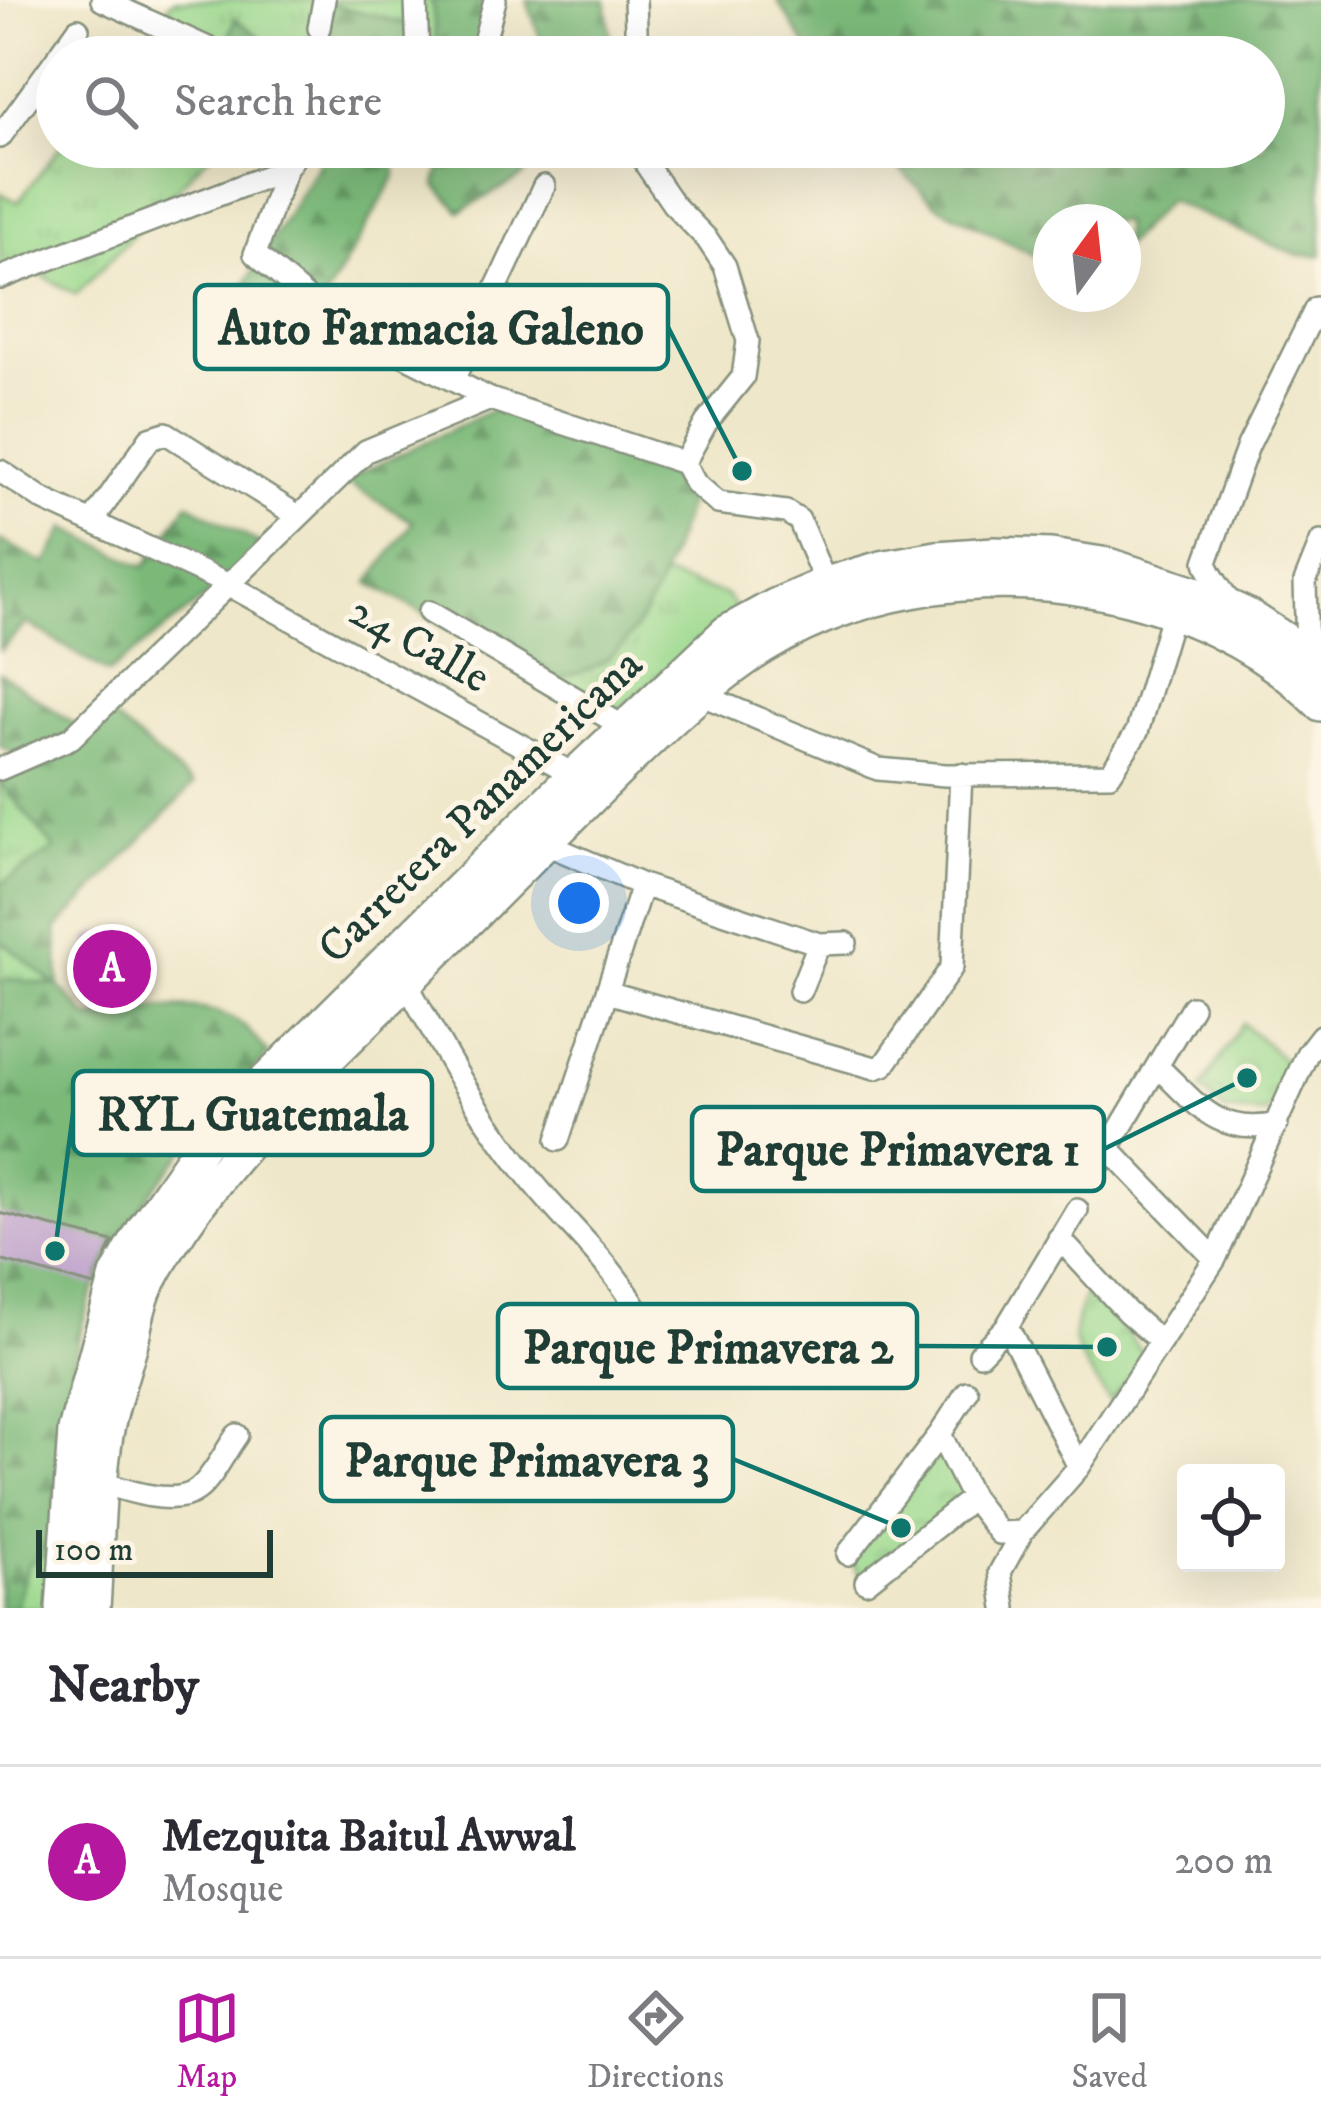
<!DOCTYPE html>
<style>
:root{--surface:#fff;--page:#f2f2f3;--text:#2b2b33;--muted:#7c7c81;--line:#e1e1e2;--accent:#b5179e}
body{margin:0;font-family:"IM FELL DW Pica",serif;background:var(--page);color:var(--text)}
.controls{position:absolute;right:36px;bottom:36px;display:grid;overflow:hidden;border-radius:12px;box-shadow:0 12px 48px #0002}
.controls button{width:108px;height:108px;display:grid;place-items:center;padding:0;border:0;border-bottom:3px solid var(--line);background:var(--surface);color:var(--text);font:60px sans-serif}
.compass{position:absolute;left:1033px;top:204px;width:108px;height:108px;border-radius:50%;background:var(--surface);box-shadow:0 12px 48px #0002;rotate:15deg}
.scale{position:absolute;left:36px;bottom:30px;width:237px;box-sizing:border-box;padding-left:12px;border:6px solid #1f3d34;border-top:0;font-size:33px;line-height:42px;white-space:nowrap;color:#1f3d34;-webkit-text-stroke:9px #fcf5e5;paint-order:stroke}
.you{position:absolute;left:579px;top:903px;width:42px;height:42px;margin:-30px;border:9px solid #fff;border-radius:50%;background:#1a73e8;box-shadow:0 0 0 18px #1a73e833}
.badge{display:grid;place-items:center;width:78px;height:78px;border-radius:50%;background:var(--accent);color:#fff;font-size:39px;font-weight:700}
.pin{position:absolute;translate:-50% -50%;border:6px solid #fff;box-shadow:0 3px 12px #0006}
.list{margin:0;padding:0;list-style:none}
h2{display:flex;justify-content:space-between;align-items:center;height:156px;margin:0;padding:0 48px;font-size:51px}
h2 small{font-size:39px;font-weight:400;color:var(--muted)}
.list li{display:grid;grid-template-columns:78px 1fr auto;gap:36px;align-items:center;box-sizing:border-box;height:192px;padding:0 48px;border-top:3px solid var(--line)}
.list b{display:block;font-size:45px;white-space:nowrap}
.list p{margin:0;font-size:39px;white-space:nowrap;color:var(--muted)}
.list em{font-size:39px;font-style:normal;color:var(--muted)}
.icon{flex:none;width:66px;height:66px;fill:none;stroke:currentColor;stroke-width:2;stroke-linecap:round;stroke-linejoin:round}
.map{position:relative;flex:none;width:1321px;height:1608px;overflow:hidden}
.search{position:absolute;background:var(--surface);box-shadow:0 12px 48px #0002;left:36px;right:36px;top:36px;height:132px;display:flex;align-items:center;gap:30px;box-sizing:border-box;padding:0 42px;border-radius:66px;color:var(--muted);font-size:45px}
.sheet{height:348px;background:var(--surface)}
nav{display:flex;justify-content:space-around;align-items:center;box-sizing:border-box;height:168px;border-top:3px solid var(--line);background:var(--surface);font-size:33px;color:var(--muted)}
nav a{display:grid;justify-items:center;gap:6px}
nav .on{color:var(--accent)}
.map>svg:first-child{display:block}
.grass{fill:url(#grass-tufts);stroke:#5d8b61;stroke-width:3}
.forest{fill:url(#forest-firs);stroke:#4e7b56;stroke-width:3}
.park{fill:url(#park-crowns);stroke:#5d8b61;stroke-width:3}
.building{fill:#c0a4cc}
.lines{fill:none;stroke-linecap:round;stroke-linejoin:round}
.minor-casing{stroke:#87927e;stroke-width:26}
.highway-casing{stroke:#87927e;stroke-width:38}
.minor{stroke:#fff;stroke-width:21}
.highway{stroke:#fff;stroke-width:33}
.labels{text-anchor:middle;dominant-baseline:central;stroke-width:10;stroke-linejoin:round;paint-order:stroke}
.street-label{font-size:45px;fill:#1f3d34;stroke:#fcf5e5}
.leader{fill:none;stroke:#0f766e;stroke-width:4.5}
.callout-dot{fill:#0f766e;stroke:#fcf5e5;stroke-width:4.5}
.callout{fill:#fcf5e5;stroke:#0f766e;stroke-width:4.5}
.callout-label{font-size:48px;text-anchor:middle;font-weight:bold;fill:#1f3d34}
</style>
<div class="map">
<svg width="1321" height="1608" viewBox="0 0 1321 1608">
<defs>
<pattern id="grass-tufts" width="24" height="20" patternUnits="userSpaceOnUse" patternTransform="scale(3)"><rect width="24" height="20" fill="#9bd98e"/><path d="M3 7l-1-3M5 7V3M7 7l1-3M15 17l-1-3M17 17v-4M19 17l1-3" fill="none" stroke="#85bb7b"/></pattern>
<pattern id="forest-firs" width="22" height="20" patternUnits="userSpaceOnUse" patternTransform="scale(3)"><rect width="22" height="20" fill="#7cb979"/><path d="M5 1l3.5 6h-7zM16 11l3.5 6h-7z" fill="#659864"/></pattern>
<pattern id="park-crowns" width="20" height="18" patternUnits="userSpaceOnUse" patternTransform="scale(3)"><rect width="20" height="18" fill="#9bd98e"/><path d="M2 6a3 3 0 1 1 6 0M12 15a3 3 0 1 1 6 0" fill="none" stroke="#85bb7b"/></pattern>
</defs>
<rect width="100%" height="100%" fill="#fcf5e5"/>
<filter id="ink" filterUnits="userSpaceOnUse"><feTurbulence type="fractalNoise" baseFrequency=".00833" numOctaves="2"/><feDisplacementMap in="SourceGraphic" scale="24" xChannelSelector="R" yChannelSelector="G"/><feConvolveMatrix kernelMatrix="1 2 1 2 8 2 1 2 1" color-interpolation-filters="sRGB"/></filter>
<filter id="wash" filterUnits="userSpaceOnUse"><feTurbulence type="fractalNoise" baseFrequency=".004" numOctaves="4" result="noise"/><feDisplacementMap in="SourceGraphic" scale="48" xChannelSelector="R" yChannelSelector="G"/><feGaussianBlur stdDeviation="2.7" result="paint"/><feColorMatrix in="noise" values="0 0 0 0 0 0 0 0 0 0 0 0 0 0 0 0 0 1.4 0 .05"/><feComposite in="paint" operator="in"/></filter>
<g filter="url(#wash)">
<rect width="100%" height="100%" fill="#efe7c9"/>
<!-- grass -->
<path class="grass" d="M173,0H432L438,57H413L333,5L300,57H286L236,19L223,57H129Z
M60,147H211L215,149L76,295L18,261L0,284V193L18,202Z
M663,576L726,595L739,612L611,717L547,682L634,631Z
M0,782L56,849L0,885Z
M0,940L58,986L10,979L0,982Z
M50,1551L47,1608H15L28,1565Z"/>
<!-- forest -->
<path class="forest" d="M432,0H487L489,57H438Z
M527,0H606L611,40L600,57H539L542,44Z
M777,0H1321V255H1297L1168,200L1123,247V222H1051V264L935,204L877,147H1264V57H813Z
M333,5L407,24L413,57H300Z
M235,19L286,57H223Z
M329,147H392L396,175L292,356L228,312Z
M445,147H541L522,177L460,211L436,185Z
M494,409L667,469L689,500C671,552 647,643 592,668C578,674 561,677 547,682L369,583L413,522L344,481Z
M188,503L268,549L108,673L27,623L0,650V540L46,564L65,528L145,567Z
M0,673L86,732L105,711L193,785L57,929L59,986L89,1019C133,1012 204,994 242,1025C252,1033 260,1044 268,1054C205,1129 113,1219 85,1315C64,1391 60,1473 50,1551L28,1565L15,1608H0V982L9,979L56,985L0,940V885L55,849L0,782V778L23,758L0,746Z"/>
<!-- park -->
<path class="park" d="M1242,1023L1292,1067L1273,1106L1264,1114L1225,1111L1201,1089Z
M1089,1287L1146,1357L1110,1402C1076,1349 1061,1347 1089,1287Z
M939,1442L968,1498L863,1580L849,1558Z"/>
<g id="blocks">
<!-- building -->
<path class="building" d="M101,932L104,936L110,933L117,948L111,949L115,962L121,959L123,965L128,964L138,997L108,1006L86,939Z
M0,1213L113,1242L94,1286L0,1260Z"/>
</g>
</g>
<g filter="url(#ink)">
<use href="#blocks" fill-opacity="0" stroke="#87927e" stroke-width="3"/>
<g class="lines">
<defs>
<path id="minor" d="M102,0L228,57
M416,0L418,57
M635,0L637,57
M319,28L324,0
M58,57L78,29
M480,57L495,0
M0,137L57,58
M641,147L647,166L673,204L707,239L725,266L748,341L743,377L706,423L684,463L695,483L718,503L786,512L799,520L826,584
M286,169L255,254L330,318L490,399L684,463
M0,278L286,169L301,147
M454,378L544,186
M0,471L44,500L227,584L575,775
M92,522L150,438L166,433L298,516
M1232,609C1225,591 1210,578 1206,562L1248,446L1316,308
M429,612L624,727
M1307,654L1305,582L1321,542
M702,695L878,769L945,775L1110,774L1137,732L1173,612
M0,769L71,738L366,451L490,399
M544,843L642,885L819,944L846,943
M406,982C445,1054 479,1117 531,1180C570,1229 620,1270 647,1327
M800,991L819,944
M607,992L875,1068L884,1065L952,967L961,774
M1158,1067C1197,1104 1218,1137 1277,1124
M558,1140L642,885
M1109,1149L1215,1259
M1093,1174L1192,1007
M1059,1238L1127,1312L1161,1342
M1007,1326L1079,1467
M980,1354L1007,1326L1077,1210
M940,1434L967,1392
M103,1483C127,1491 175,1507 197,1490C213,1478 225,1451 237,1435
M848,1554L940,1434L972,1498L999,1533L1022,1532
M866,1582L972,1498
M1005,1608L1000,1572L1022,1532L1079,1467L1215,1259L1307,1054L1321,1036"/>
<path id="highway" d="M63,1608L75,1431L117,1276L145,1227L203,1143L575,775L726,633L775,606L826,584L881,568L937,558L994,554L1051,556L1108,565L1207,597L1250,617L1321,664
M93,1608C97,1551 97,1491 106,1435C111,1405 122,1375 130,1346C135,1326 138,1303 147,1285C215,1156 333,1056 434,954C492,896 550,838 608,780C651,738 696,693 745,659C845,589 978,569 1096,591C1178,606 1262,644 1321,704"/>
</defs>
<!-- minor casing -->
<use href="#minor" class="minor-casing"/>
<!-- highway casing -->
<use href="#highway" class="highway-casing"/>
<!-- minor -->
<use href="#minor" class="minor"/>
<!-- highway -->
<use href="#highway" class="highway"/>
</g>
</g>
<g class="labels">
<!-- street labels -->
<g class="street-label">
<text transform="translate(419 645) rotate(29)">24 Calle</text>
<text transform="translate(481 807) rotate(-44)">Carretera Panamericana</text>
</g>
</g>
<!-- callouts -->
<path class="leader" d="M742 471L668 327M55 1251L73 1113M1247 1078L1104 1149M1107 1347L917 1346M901 1528L733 1459"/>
<g class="callout-dot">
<circle cx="742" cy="471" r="12"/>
<circle cx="55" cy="1251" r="12"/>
<circle cx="1247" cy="1078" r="12"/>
<circle cx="1107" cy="1347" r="12"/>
<circle cx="901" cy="1528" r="12"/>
</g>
<g class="callout">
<rect x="195" y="285" width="473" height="84" rx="12"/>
<rect x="73" y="1071" width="359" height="84" rx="12"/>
<rect x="692" y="1107" width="412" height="84" rx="12"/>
<rect x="498" y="1304" width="419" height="84" rx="12"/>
<rect x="321" y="1417" width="412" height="84" rx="12"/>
</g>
<g class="callout-label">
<text x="431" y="344">Auto Farmacia Galeno</text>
<text x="253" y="1130">RYL Guatemala</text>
<text x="898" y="1165">Parque Primavera 1</text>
<text x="708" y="1363">Parque Primavera 2</text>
<text x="527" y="1476">Parque Primavera 3</text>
</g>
</svg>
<div class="controls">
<button><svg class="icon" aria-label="locate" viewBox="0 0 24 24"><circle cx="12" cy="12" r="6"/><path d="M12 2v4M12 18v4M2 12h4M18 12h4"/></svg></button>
</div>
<svg class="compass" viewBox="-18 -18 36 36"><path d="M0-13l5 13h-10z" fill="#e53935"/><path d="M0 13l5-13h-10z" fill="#7c7c81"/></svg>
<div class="scale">100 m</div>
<div class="you"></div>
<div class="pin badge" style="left:112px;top:969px">A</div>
<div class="search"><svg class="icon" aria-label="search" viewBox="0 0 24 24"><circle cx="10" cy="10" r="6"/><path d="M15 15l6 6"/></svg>Search here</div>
</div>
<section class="sheet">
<h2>Nearby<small></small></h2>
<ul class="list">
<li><span class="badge">A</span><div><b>Mezquita Baitul Awwal</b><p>Mosque</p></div><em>200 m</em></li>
</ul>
</section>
<nav>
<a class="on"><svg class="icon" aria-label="map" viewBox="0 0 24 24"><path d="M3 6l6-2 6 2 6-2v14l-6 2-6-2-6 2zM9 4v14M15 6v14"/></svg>Map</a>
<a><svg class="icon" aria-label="directions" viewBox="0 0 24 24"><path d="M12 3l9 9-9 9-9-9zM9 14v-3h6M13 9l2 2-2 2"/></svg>Directions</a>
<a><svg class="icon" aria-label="saved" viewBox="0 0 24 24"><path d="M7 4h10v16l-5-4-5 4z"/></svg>Saved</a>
</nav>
